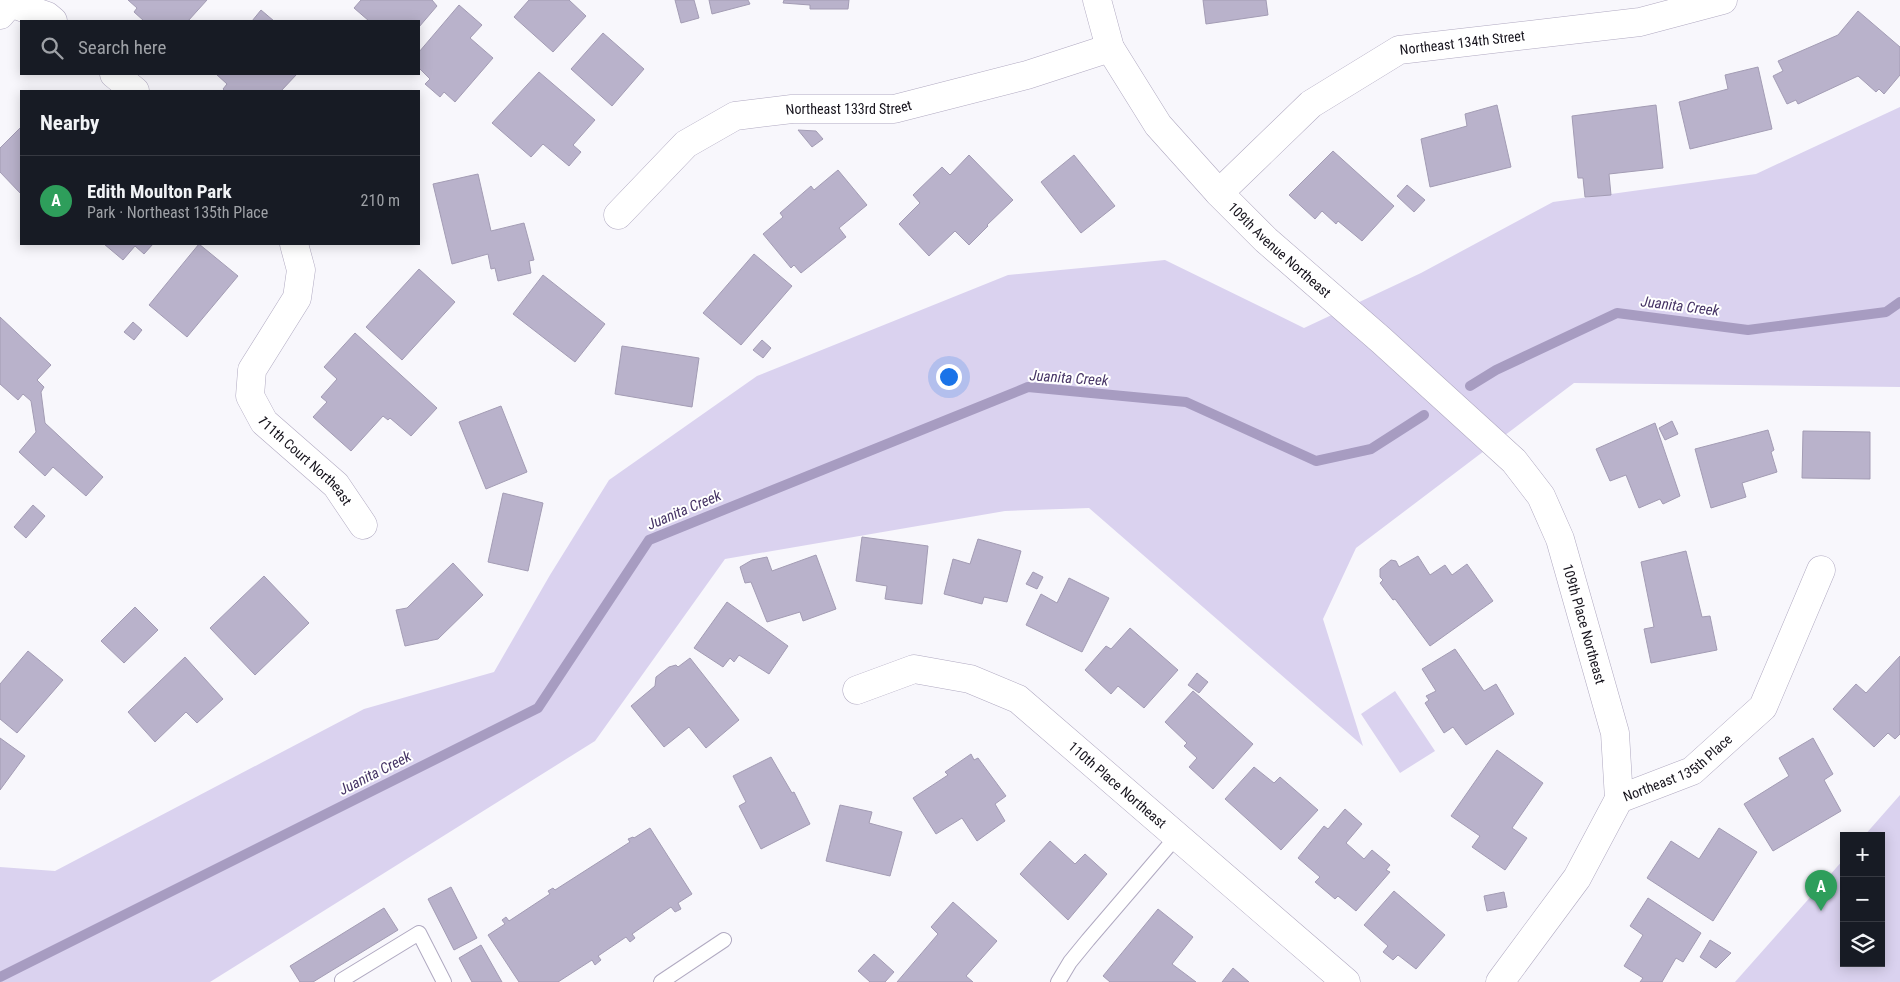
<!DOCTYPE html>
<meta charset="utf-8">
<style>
:root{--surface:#171b24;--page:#242831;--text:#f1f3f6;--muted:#9ea1a6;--line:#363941;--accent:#2563eb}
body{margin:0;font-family:"Roboto Condensed",sans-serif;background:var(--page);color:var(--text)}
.controls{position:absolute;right:15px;bottom:15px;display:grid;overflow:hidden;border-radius:0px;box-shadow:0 2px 12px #0003}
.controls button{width:45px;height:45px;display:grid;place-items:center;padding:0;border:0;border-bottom:1px solid var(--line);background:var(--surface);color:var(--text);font:25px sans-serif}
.you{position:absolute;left:948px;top:376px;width:18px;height:18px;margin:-12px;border:4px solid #fff;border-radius:50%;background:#1a73e8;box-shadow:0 0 0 8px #1a73e833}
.badge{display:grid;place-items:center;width:32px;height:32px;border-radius:50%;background:var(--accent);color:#fff;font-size:16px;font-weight:700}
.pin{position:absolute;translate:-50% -41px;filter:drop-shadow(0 1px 2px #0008)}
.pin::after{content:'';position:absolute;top:26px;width:18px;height:15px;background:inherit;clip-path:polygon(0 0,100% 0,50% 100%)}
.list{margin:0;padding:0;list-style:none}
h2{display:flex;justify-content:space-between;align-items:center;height:65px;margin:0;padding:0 20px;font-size:21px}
h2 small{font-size:16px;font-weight:400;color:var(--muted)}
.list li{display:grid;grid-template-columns:32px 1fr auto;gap:15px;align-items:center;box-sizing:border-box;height:90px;padding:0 20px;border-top:1px solid var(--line)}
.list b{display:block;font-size:19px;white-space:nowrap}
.list p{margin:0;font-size:16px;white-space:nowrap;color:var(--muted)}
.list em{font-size:16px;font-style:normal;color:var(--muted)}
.icon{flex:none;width:28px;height:28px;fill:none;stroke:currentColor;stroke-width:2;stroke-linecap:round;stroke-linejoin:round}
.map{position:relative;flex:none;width:1900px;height:982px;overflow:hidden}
.search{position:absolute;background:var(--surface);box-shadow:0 2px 12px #0003;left:20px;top:20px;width:400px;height:55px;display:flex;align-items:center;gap:12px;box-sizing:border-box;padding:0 18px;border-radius:0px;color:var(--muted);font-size:19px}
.panel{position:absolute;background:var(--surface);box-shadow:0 2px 12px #0003;left:20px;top:90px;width:400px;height:155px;border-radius:0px}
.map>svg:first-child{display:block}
.green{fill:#dad2ef}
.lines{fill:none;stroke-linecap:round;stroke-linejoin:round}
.stream{stroke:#a79cc1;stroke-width:10}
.building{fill:#b9b2cb;stroke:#a39cb4}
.lane-casing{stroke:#b0a9c1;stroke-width:16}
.street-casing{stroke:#b0a9c1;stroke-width:29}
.secondary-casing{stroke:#b0a9c1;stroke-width:29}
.lane{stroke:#fff;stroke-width:14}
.street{stroke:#fff;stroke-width:28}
.secondary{stroke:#fff;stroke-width:28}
.labels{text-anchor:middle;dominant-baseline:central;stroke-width:4;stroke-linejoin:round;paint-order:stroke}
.street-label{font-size:14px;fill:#15121b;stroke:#fff}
.water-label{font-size:15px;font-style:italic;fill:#463465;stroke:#fff}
</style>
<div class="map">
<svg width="1900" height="982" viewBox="0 0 1900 982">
<rect width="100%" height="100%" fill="#f8f7fc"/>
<!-- green -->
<path class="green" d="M1900,107V387L1574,383L1356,548L1323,619L1363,746L1089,508L1005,511L725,559L595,741L210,982H0V867L55,871L364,709L494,672L550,575L609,480L757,376L1008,275L1165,260L1304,328L1421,273L1553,202L1756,174Z
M1395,691L1435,751L1400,773L1361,714Z
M1900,795V982H1735L1844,859V963H1881V836H1864Z"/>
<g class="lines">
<!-- stream -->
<path class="stream" d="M1470,386L1496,370L1617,313L1748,330L1886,312L1900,302
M0,977L538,708L649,540L1028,387L1186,402L1316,461L1371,449L1424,415"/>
</g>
<!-- building -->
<path class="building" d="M128,0H207L188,21H144L134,12L137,8Z
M361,0H432L437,6L419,27V21H369L354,8Z
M529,0H569L586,16L553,52L514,17Z
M675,0H694L699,18L681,23Z
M709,0H748L750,4L712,14Z
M784,0H849L848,9H810V5L783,3Z
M1203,0H1266L1268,15L1206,24Z
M459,5L482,25L470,38L493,58L455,102L444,92L440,97L425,84L430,79L419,68V52Z
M261,10L274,21H252Z
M1858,11L1900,47V75L1884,94L1879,89L1876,92L1858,76L1798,104L1796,100L1787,104L1773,76L1783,71L1778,61L1838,35Z
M603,33L644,69L612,106L571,69Z
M1758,67L1772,129L1690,149L1679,102L1728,89L1725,75Z
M539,72L595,120L573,145L581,152L569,166L543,144L531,157L492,123Z
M216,74H297L281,91H225L223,89L227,84Z
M1497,105L1511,167L1430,187L1421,139L1467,126L1465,114Z
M1656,105L1663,168L1609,174L1611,195L1585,197L1583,178H1578L1572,116Z
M21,127V194L0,172V148Z
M798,130L816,131L823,139L812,147Z
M1333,151L1394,206L1362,241L1338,221L1336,224L1322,211L1315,219L1289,195Z
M969,155L1013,200L987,225L988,226L969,245L955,231L929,256L899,224L920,203L913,195L942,167L950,175Z
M1074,155L1115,206L1081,233L1041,182Z
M838,170L867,205L839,228L846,237L801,273L794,265L791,268L763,234L783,217L780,213L811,186L814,190Z
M478,174L491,231L524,223L534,260L529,261L531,273L498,281L495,268L491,269L488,254L452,264L433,184Z
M1407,185L1425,200L1414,212L1397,196Z
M104,244H153L144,254L135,246L123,260Z
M199,244L238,276L187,337L149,305Z
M754,254L792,286L741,345L703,313Z
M419,269L455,302L402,360L366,327Z
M543,275L605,324L575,362L513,314Z
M0,317L51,365L37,380L44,387L41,392L45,423L103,477L86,496L53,467L45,476L19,452L36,432L31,401L23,394L18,400L0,384Z
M133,322L142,330L134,340L124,332Z
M355,333L437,408L411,436L390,418L388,420L383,416L351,451L313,417L327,402L321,397L337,379L324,367Z
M762,340L771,348L763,358L753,350Z
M622,346L699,358L692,407L615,394Z
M501,406L527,472L486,489L459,422Z
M1672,421L1678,434L1665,440L1659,428Z
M1655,423L1680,496L1663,504L1660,499L1639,508L1626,475L1610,481L1596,449Z
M1768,430L1774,450L1771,452L1777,472L1742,483L1746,497L1711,508L1695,449Z
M1803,431L1870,432V479L1802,478Z
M503,493L543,503L528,571L488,562Z
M33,505L45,516L26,538L14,527Z
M862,537L928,546L922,604L885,599L887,586L856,581Z
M978,539L1021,551L1007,602L984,597L982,604L944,594L953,559L970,564Z
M1686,551L1702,617L1710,616L1717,650L1651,663L1644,629L1654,627L1641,562Z
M816,555L836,609L803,621L800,612L767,622L751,582L745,583L740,567L752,560L767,557L772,571Z
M1418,556L1430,575L1445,565L1452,575L1467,564L1493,601L1430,646L1395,599L1393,600L1380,583L1383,580L1380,577V569L1391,560L1396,561L1399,567Z
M453,563L483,595L438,639L405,646L396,610L407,608Z
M1033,572L1043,577L1037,589L1026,584Z
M264,576L309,623L255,675L210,628Z
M1069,578L1109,598L1082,652L1026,625L1041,594L1057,603Z
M727,602L788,646L769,674L739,655L734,662L730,658L723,667L694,648Z
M135,607L158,630L124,663L101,641Z
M1130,628L1178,670L1144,708L1118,686L1111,694L1085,670L1106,646L1111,649Z
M1455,649L1484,691L1496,684L1514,714L1466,745L1453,727L1444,733L1425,703L1429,700L1426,696L1436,691L1422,669Z
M28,651L63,680L17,733L0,719V684Z
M1900,656V734L1895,739L1888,733L1874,747L1833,709L1856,684L1866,693Z
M185,657L223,699L197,723L186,712L155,742L128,712Z
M690,658L739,720L706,748L689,727L664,747L631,706L655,686L656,677L669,667L676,665L678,667Z
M1197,673L1208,682L1199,693L1188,685Z
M1193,691L1253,744L1213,789L1189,767L1197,758L1184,746L1187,743L1165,722Z
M0,738L25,756L0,790Z
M1813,738L1833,774L1824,780L1841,811L1773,851L1744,804L1789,776L1779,758Z
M1497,750L1543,783L1512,828L1527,838L1505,870L1472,847L1480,836L1451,816Z
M971,754L974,760L978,758L1006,796L995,804L1005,821L977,841L962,818L936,834L913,798L948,775L945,772Z
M771,757L792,793L794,792L810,824L761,849L739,806L746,802L733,776Z
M1254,767L1274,783L1280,777L1318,810L1281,850L1225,799Z
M840,805L872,812L869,823L902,832L890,876L826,861Z
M1345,809L1362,824L1346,843L1364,859L1372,850L1390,865L1386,870L1390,872L1356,911L1338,896L1335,899L1315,882L1320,877L1298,858L1324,826L1328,829Z
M650,828L692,894L678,903L681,909L675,912L671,907L632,934L635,938L630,942L626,937L598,956L601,960L595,965L592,960L558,982H519L488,935L505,924L502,920L506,917L509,921L550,894L548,891L553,888L555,890L630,842L628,839L633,837L634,838Z
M1719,828L1757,852L1713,921L1647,878L1671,841L1699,859Z
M1050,841L1075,864L1085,854L1107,874L1068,920L1020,874Z
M451,887L477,938L454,950L428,899Z
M1394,891L1445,935L1416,969L1398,955L1393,960L1383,952L1388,946L1364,925Z
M1504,892L1507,907L1487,911L1484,896Z
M1648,898L1701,933L1683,962L1676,958L1662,982H1640L1643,978L1624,966L1643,935L1630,926Z
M953,902L997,941L966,976L973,982H897L938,934L931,927Z
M384,908L398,930L313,982H300L290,966Z
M1158,909L1193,937L1172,964L1196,982H1110L1103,976Z
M1710,940L1731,953L1716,968L1700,957Z
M481,945L502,982H472L459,958Z
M874,954L894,972L885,982H870L858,971Z
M1233,968L1249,982H1222Z"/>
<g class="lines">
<defs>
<path id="lane" d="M342,980L419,933L444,982
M661,982L724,940
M1058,982L1070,962L1088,940L1177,836"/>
<g id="street">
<path d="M7,0L10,3L47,16L53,21"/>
<path id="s1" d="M1097,0L1110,48L1158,125L1219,193L1266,240L1381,340L1514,461L1541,496L1560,539L1615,733L1619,799"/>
<path d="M114,74L135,91"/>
<path id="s2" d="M1219,193L1311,104L1399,50L1640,22L1723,0"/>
<path id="s3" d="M618,215L686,144L735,116L792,109H894L1027,75L1110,48"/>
<path id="s4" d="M294,244L301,270L297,298L252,370L250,396L264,422L336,485L363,525"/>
<path id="s5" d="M857,690L914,669L970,679L1018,699L1346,982"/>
<path id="s6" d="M1500,982L1577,878L1619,799L1692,771L1763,707L1821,570"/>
</g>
<path id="secondary" d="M0,15L13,0"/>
</defs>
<!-- lane casing -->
<use href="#lane" class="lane-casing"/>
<!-- street casing -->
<use href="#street" class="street-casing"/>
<!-- secondary casing -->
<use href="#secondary" class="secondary-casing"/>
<!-- lane -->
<use href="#lane" class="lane"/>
<!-- street -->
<use href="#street" class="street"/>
<!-- secondary -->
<use href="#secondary" class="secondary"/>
</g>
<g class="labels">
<!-- street labels -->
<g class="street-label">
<text stroke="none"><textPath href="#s2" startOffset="295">Northeast 134th Street</textPath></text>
<text stroke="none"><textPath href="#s3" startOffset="269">Northeast 133rd Street</textPath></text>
<text stroke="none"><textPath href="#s1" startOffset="315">109th Avenue Northeast</textPath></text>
<text stroke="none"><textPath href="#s4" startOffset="252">111th Court Northeast</textPath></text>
<text stroke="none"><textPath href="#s1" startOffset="810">109th Place Northeast</textPath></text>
<text stroke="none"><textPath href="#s6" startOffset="286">Northeast 135th Place</textPath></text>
<text stroke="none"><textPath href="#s5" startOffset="301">110th Place Northeast</textPath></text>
</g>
<!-- water labels -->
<g class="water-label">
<text transform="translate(1680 306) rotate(7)">Juanita Creek</text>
<text transform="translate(1069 378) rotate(4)">Juanita Creek</text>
<text transform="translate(684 510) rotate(-23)">Juanita Creek</text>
<text transform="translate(375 773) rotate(-27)">Juanita Creek</text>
</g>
</g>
</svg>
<div class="controls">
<button>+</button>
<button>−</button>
<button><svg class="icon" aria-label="layers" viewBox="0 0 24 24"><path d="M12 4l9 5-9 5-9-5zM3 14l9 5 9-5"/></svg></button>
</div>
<div class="you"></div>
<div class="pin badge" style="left:1821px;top:911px;background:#2e9e5b">A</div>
<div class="search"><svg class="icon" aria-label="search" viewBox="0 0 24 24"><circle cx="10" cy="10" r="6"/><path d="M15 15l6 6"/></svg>Search here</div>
<section class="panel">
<h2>Nearby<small></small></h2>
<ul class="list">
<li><span class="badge" style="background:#2e9e5b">A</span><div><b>Edith Moulton Park</b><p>Park · Northeast 135th Place</p></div><em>210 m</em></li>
</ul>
</section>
</div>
